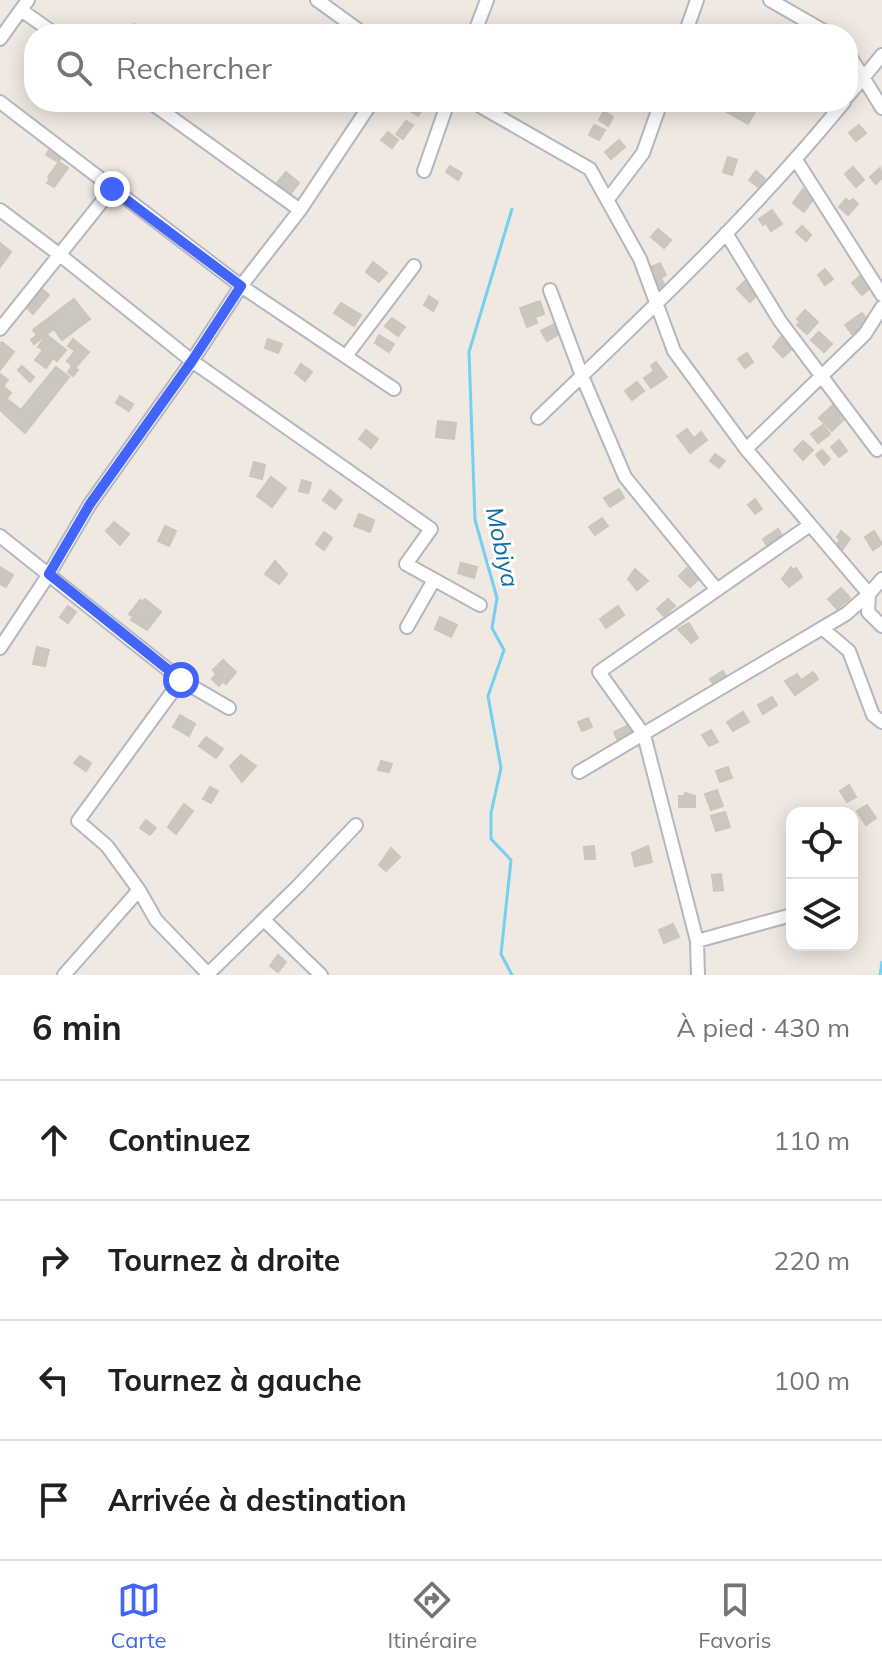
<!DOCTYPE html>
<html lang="fr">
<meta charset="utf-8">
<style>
:root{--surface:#fff;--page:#f6f6f6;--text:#202124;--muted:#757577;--line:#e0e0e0;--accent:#4264fb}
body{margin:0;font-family:Mulish,sans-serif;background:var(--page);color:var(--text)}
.controls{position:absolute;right:24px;bottom:24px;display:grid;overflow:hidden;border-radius:16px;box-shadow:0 4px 20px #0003}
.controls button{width:72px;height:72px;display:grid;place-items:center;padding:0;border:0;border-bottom:2px solid var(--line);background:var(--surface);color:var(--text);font:40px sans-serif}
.stop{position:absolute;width:24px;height:24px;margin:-18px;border:6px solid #4264fb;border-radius:50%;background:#fff}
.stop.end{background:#4264fb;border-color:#fff;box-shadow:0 2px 8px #0008}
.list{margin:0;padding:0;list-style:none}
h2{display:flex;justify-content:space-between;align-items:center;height:104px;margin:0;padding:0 32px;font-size:34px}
h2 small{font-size:26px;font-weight:400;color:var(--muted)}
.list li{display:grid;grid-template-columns:52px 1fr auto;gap:24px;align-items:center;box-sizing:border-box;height:120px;padding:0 32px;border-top:2px solid var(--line)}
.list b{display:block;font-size:30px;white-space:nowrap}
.list em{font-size:26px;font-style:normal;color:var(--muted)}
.icon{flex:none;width:44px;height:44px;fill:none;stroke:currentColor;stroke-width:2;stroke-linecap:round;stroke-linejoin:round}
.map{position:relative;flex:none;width:882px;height:975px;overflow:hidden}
.search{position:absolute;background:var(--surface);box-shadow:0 4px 20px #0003;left:24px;right:24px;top:24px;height:88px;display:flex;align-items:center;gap:20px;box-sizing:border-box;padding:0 28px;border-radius:32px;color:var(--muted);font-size:30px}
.sheet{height:584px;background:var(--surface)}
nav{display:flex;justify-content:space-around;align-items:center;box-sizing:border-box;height:112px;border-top:2px solid var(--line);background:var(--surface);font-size:22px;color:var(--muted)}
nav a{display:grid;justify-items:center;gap:4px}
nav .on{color:var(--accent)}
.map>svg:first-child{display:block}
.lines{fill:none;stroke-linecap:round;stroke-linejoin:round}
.stream{stroke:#75cff0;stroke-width:3}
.building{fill:#cbc7bf;stroke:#cbc5ba;stroke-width:2}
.minor-casing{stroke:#b4b7c1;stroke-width:16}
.minor{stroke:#fff;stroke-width:12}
.route{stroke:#4264fb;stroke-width:10}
.labels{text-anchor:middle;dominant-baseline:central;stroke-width:6;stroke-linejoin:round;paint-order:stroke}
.water-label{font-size:24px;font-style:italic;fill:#0d6fa3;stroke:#fff}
</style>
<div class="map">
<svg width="882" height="975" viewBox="0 0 882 975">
<rect width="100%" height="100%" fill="#efe9e1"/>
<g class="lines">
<!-- stream -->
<path class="stream" d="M512,209L469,352L475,520L497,598L492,628L504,650L488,696L501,768L491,813V839L511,860L501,954L512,975
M880,975L882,962"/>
</g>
<!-- building -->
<path class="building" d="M134,24L148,34H127Z
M416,102H428L418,116L410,111Z
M729,104L742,111L746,105L756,110L748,124L725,111Z
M604,111L613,117L608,126L599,120Z
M406,121L413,125L403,139L396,134Z
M594,125L605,130L599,140L589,135Z
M859,125L866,133L856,141L849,133Z
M388,132L398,140L392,148L381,140Z
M619,140L625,147L611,159L605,152Z
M51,147L63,155L58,162L46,155Z
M728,157L737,160L732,175L723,172Z
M59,162L68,168L54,187L47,183L50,179L48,177Z
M450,166L462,173L458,180L446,172Z
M853,167L864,180L856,187L845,174Z
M880,168L882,178L876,184L870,177Z
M756,171L765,179L758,187L749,180Z
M286,172L299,183L289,196L277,183Z
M803,189L814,198L804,212L793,203Z
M846,199L849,202L853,199L858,204L848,215L839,207Z
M772,210L782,224L771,231L766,223L763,225L759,219Z
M802,226L811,235L806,241L796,232Z
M658,229L671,240L664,248L651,237Z
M0,243L11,252L0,267Z
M373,262L387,273L379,282L366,272Z
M660,263L666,275L661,278L665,286L659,289L649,268Z
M825,269L833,279L825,285L818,275Z
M861,275L871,287L862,295L852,283Z
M747,279L760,292L750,302L737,289Z
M42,289L49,295L33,314L26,307Z
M429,296L438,302L433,311L424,305Z
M74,299L90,319L62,340L54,329L34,344L31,340L37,335L33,330Z
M540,301L544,314L535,317L537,323L527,327L520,308Z
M341,303L361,315L354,326L334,313Z
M805,310L818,322L807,334L797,325L800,322L797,319Z
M862,313L869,323L852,334L845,325Z
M392,318L405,327L398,336L385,326Z
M558,322L563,332L547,341L541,331Z
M819,332L832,344L824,352L811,340Z
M47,335L66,350L57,361L53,358L46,368L35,360L43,350L38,347Z
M379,335L394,344L389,352L375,343Z
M790,336L797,344L783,357L773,347L781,337L785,341Z
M73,339L89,352L75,368L78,370L73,376L68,372L72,366L67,361L75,351L68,346Z
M268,339L282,344L278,353L265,348Z
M2,342L14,352L0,370V344Z
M747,353L753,362L745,368L738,359Z
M656,362L667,377L651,388L644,378L654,371L651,366Z
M301,364L312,372L305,381L295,373Z
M22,366L34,377L30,382L18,370Z
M56,367L69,377L25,433L0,410L8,400L21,410Z
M0,374L8,380L3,386L11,393L0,407Z
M637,382L644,391L632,400L625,391Z
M120,396L133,404L129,411L116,403Z
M834,404L846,417L832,431L819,418Z
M438,421L456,423L454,439L436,437Z
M823,425L830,434L818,443L811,434Z
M687,429L694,438L701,432L707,440L690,453L677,436Z
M366,430L378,439L371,448L359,439Z
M839,440L847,451L839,457L831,447Z
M803,441L813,450L803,460L794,450Z
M822,450L830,459L824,465L816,455Z
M715,454L725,461L719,468L710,461Z
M254,462L265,465L262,479L250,476Z
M271,477L286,488L272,507L257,496Z
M302,480L311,483L308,493L299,491Z
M619,489L624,498L610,507L604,498Z
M330,490L342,500L335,509L323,500Z
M755,499L762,509L755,514L748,505Z
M359,514L374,520L370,532L354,526Z
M602,518L608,526L595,535L589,527Z
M114,522L129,534L120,545L106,531Z
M165,526L176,531L169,546L158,541Z
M778,529L784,539L769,549L763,539Z
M841,531L850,539L842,550L836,545L840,540L837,537Z
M874,531L882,544L873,550L865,537Z
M324,532L332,538L324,550L316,544Z
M275,561L287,574L279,584L265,574Z
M461,563L477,567L474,578L458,573Z
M0,567L13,575L6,587L0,584Z
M791,567L793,570L796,568L802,577L789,587L782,579Z
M687,568L693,575L696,573L701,577L690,587L679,576Z
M635,569L648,581L637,590L628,579Z
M841,588L850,598L837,609L828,599Z
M145,599L161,612L147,630L131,620L133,617L129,614L140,600L142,602Z
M668,599L675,606L664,616L657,609Z
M68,606L76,612L68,623L60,617Z
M618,606L624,615L606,628L600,619Z
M440,617L457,625L451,637L435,629Z
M689,623L698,638L691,643L678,629Z
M37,647L49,650L45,666L33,664Z
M223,660L236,672L226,684L223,681L219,686L212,679L216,674L213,670Z
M723,671L728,680L716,688L710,679Z
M813,672L818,679L795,695L785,681L797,674L801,680Z
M772,697L777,705L763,714L758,705Z
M743,712L749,722L733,731L727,722Z
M180,715L195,724L189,736L173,727Z
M588,718L592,727L582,731L578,722Z
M629,725L633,734L618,741L614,732Z
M711,730L718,742L709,746L702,735Z
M206,737L223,749L216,758L199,746Z
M241,755L256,766L242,782L230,766Z
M80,756L91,763L86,771L74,763Z
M381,761L392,764L389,772L378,770Z
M728,767L732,778L720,782L716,771Z
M849,785L856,797L847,802L840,791Z
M210,787L218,791L211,803L203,799Z
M717,790L723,806L711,810L705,794Z
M685,793L695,796V807H679V796H685Z
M184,804L193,811L176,834L168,827Z
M867,805L876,818L866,825L857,811Z
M725,812L730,827L716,831L711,816Z
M146,820L156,828L150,835L140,828Z
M594,846L595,859H585L584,847Z
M648,846L652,862L635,866L632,853Z
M391,848L400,857L386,871L379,865Z
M721,874L723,890L714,891L712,875Z
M673,924L679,937L664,943L659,930Z
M278,955L286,962L278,972L270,966Z"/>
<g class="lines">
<defs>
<path id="minor" d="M317,0L364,34
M770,0L829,34
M21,10L55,34
M474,34L487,0
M685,34L697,0
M0,39L28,0
M848,53L882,108
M848,96L882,55
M0,102L241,286L394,389
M150,102L300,210
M473,102L590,169L640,259L674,351L746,449L869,594L868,612L882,626
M796,160L882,295
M424,171L448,102
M608,199L643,153L661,102
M0,210L60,255L192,361L431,529L406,564L480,605
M726,233L780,321L877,450
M550,290L582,376L625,477L717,590
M0,329L112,189
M346,356L414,266
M538,418C644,316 751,216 844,102
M746,449L865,334L882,307
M0,536L181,680L229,708
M407,627L434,580
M822,628L849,651L873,715L882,722
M0,648L49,574L90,504L192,361L241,286L300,210L372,102
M181,680L78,821L107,846L139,890L156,920L209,975
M579,772L846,614L869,594L882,579
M264,920L321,975
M697,941L788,916
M208,974L298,886L356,825
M64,975L139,890
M698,975L697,941L644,735L599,672L810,525"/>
</defs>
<!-- minor casing -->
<use href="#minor" class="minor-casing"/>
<!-- minor -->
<use href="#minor" class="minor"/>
</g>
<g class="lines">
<!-- route -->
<path class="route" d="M112,189L241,286L192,361L90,504L49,574L181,680"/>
</g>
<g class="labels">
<!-- water labels -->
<g class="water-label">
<text transform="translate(503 547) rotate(78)">Mobiya</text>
</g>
</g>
</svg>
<div class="controls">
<button><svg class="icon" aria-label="locate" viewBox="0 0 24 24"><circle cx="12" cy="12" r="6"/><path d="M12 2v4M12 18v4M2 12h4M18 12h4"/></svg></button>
<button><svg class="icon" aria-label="layers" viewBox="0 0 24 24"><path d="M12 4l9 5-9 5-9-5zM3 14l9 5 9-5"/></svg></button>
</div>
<div class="stop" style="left:181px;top:680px"></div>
<div class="stop end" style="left:112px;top:189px"></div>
<div class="search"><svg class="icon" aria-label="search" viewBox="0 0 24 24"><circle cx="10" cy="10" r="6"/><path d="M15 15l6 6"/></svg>Rechercher</div>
</div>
<section class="sheet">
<h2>6 min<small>À pied · 430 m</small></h2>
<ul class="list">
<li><svg class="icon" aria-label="ahead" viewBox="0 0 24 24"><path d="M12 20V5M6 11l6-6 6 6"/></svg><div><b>Continuez</b></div><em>110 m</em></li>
<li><svg class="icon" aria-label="right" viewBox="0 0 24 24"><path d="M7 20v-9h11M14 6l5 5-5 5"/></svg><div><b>Tournez à droite</b></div><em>220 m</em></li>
<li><svg class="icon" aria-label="left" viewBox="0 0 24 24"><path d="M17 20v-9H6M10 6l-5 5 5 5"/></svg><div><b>Tournez à gauche</b></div><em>100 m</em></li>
<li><svg class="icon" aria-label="arrive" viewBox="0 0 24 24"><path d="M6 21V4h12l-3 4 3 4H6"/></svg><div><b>Arrivée à destination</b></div></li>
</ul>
</section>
<nav>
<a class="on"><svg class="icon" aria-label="map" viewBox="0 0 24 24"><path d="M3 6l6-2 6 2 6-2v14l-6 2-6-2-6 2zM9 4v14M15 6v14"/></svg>Carte</a>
<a><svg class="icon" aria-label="directions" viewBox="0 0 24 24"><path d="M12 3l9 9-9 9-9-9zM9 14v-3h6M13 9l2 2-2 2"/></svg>Itinéraire</a>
<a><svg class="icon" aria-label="saved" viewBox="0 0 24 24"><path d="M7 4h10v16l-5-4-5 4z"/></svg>Favoris</a>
</nav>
